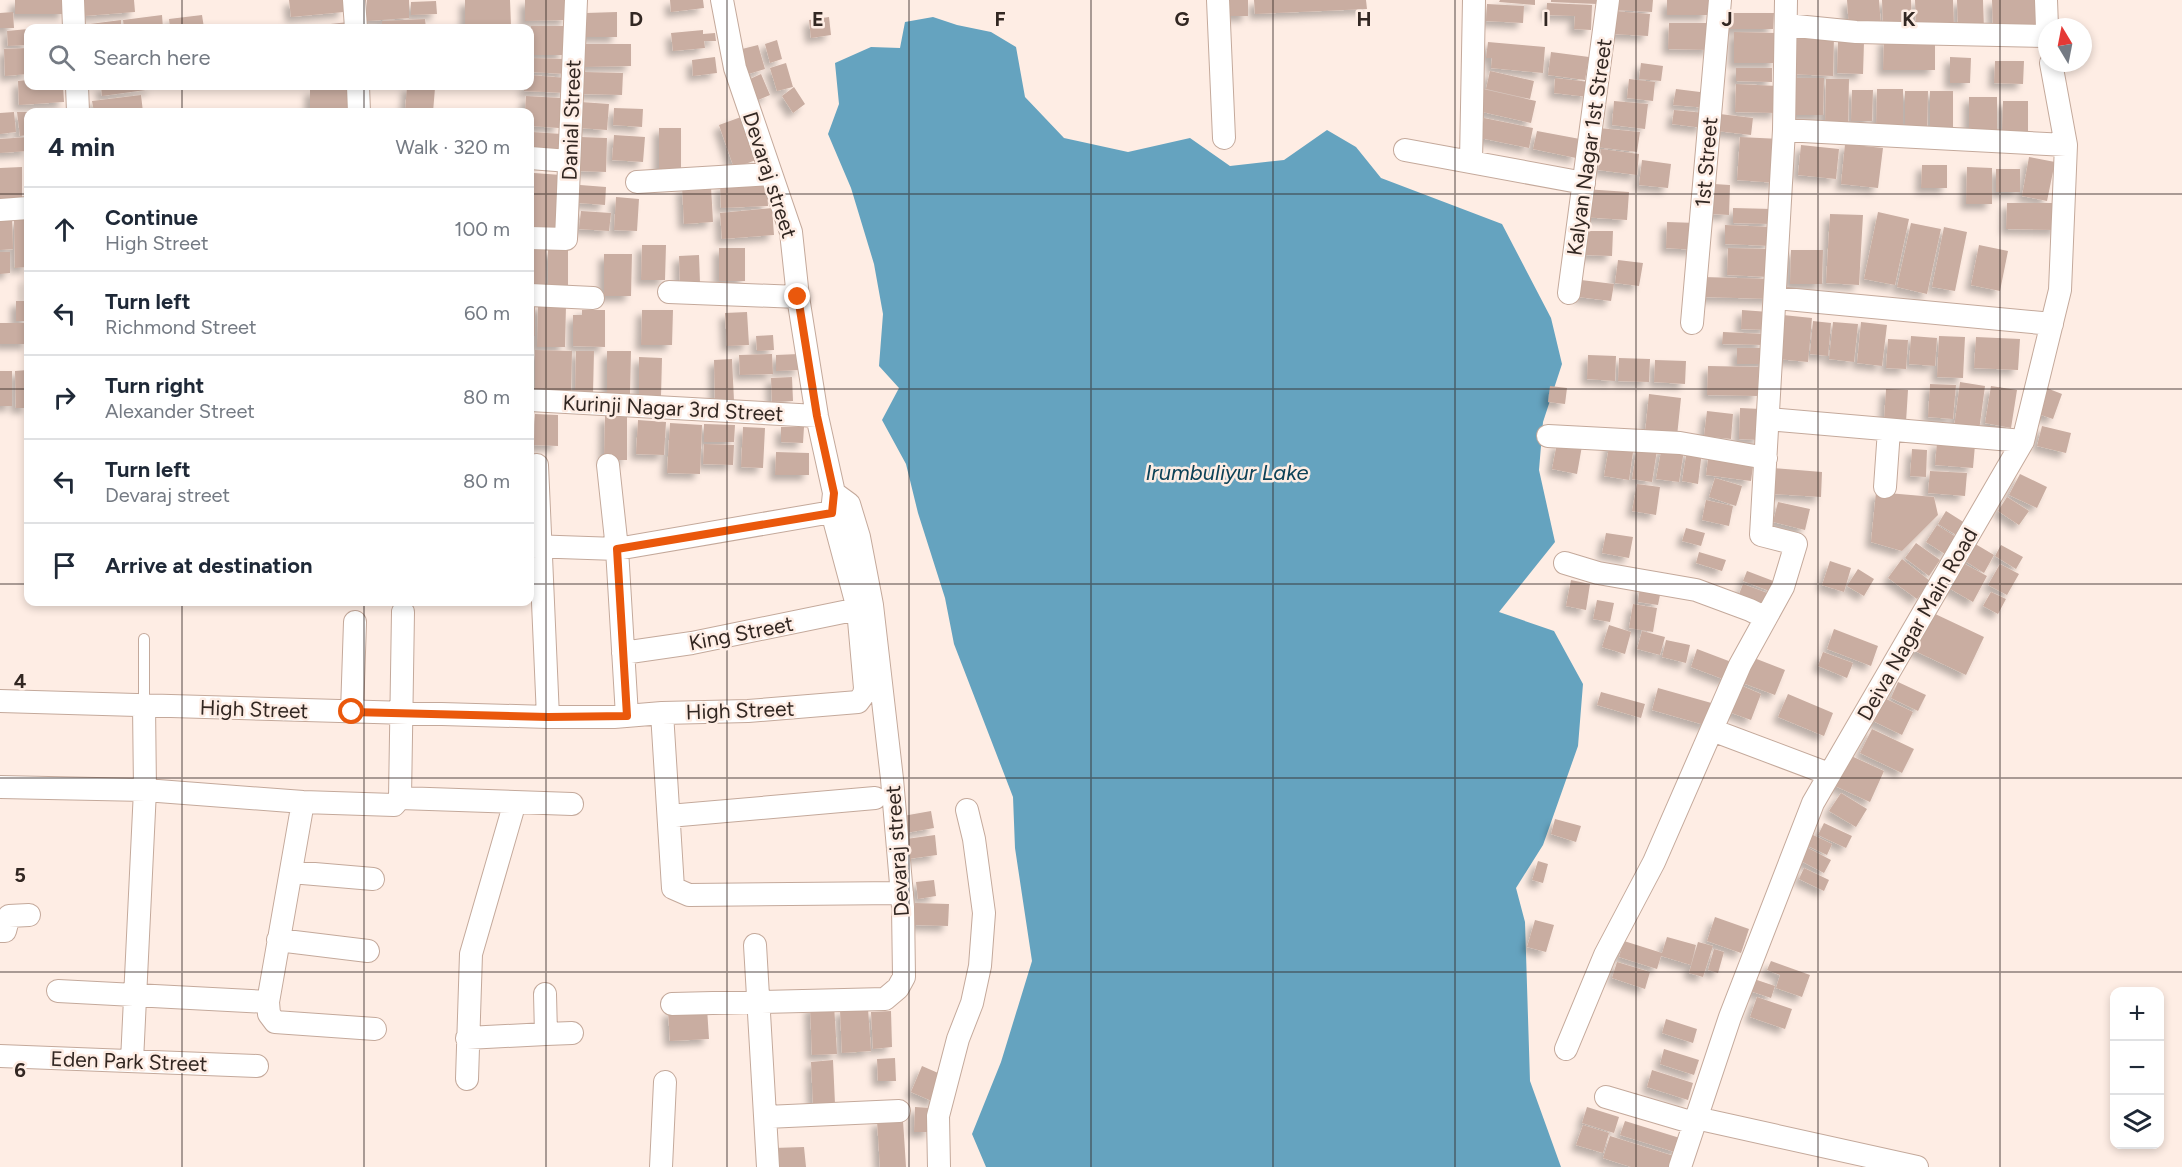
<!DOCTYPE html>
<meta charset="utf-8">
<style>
:root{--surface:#fff;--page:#f6f6f7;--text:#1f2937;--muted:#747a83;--line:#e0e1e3}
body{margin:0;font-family:Figtree,sans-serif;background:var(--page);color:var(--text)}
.controls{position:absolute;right:18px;bottom:18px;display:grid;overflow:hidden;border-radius:12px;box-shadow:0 3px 9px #0003}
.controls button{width:54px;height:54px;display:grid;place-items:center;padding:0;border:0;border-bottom:2px solid var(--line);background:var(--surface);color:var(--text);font:30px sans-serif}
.compass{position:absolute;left:2038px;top:18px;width:54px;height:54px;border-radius:50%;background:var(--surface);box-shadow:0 3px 9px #0003;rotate:350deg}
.stop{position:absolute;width:18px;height:18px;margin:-14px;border:4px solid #ea580c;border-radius:50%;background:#fff}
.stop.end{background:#ea580c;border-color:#fff;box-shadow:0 2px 6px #0008}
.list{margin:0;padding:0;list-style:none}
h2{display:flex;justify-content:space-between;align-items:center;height:78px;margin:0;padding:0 24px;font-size:26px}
h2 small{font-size:20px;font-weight:400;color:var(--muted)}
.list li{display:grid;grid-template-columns:39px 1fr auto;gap:18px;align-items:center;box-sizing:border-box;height:84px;padding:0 24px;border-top:2px solid var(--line)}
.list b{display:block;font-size:22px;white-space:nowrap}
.list p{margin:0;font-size:20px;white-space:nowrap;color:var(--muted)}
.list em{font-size:20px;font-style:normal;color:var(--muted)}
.icon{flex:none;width:33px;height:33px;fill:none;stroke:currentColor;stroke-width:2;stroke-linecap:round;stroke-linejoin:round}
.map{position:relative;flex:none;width:2182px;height:1167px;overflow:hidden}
.search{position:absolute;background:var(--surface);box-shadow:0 3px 9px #0003;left:24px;top:24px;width:510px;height:66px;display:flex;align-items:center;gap:15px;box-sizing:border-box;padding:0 21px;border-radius:12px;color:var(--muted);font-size:22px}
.panel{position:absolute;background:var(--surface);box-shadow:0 3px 9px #0003;left:24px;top:108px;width:510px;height:498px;border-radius:12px}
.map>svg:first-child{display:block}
.water{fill:#65a3bf}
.building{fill:#c9ada1;filter:url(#shadow)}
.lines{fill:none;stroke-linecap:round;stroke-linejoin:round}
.service-casing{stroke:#c4a99b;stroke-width:12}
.minor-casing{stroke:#c4a99b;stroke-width:24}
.service{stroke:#fff;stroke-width:10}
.minor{stroke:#fff;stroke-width:22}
.route{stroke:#ea580c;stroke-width:8}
.grid{fill:none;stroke:#322722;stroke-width:1.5;stroke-opacity:0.55}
.labels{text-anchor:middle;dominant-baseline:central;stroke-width:5;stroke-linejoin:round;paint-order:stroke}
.street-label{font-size:21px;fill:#322722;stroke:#feede4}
.water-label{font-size:22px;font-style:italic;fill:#0d4257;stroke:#feede4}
.grid-label{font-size:20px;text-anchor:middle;font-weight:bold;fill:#322722;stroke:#feede4;stroke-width:5;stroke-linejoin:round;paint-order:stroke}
</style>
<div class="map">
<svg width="2182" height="1167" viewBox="0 0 2182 1167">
<defs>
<filter id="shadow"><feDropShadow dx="-5.5" dy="5.5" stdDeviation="3" flood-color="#0004"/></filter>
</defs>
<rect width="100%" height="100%" fill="#feede4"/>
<!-- water -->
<path class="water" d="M933,17L957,25L991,32L1016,47L1025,97L1064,138L1128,152L1190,138L1230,166L1284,160L1327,130L1356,147L1381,178L1502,224L1551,318L1562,364L1543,422L1539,470L1555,542L1499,612L1554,631L1583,684L1578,746L1543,845L1516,888L1525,922L1530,1081L1561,1167H986L972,1134L1001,1062L1032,961L1015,848L1013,797L954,644L945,598L918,513L906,464L882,420L899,388L879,366L883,314L874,264L851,188L828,134L839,104L835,63L871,47L900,48L905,22Z"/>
<!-- building -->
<path class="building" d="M15,0H65V14H15Z
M82,0H134L135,12L84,16Z
M289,0H343L344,12L291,17Z
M367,0H409V18L367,21Z
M465,0H510L511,26L465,27Z
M525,0H567V20L525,21Z
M670,0H703L704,8L671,12Z
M1228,0H1248V16H1228Z
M1254,0H1366L1367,9L1255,14Z
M1500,0H1535V5L1499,2Z
M1551,0H1597V4L1551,2Z
M1615,0H1653L1652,12L1614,10Z
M1667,0H1709V15H1667Z
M1847,0H1879L1881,26L1849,28Z
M1882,0H1911L1912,24L1883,26Z
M1915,0H1953L1954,26L1916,27Z
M1957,0H1983L1984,29L1958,30Z
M1992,0H2038L2039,27L1993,29Z
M436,1L437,14L411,15V2Z
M1547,3L1592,5L1591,30L1574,29L1575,16L1546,15Z
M1487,4L1524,6L1523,23L1486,21Z
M1613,11L1650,14L1648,36L1612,34Z
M13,12L14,28H0V13Z
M617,12V37H586V13Z
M1728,13H1774L1773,29H1728Z
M162,15L163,28H124L123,20Z
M202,15L204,28H170L169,19Z
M829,17L831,35L811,38L809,20Z
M425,19L426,28H382V21Z
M121,20V28H82V25Z
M349,22L350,28H311V26Z
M1669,23H1711V50L1668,49Z
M531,26H564V55H531Z
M28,29V45L8,46L7,31Z
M703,30V34L715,33L716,41H704L705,48L673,51L671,33Z
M1734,32L1777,33L1776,63H1734Z
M1790,36L1834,37L1833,76L1789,74Z
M1884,38H1935V70H1883Z
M777,40L782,59L770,63L765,44Z
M1838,41L1864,42L1863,74L1837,73Z
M1488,42L1545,47L1543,73L1491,68L1492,58H1486Z
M584,44H631V66L584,67Z
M758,45L765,69L745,75L738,50Z
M28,48V74L5,76L4,49Z
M1551,52L1589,57L1585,80L1548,75Z
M715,57L717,73L693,76L692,60Z
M1950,57L1971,58L1970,83H1950Z
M530,58L567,59V74L530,72Z
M1995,61H2024L2023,84L1994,83Z
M786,63L793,87L777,91L770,68Z
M1641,63L1663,66L1661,81L1639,79Z
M1736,68H1772V82L1736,81Z
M1490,71L1534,81L1530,99L1486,89Z
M584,72L623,73L622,95L583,94Z
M761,74L770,95L758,100L748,80Z
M530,75L567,78L566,93L524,91V86H530Z
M1555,78L1590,82L1588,97L1554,93Z
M1796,78H1824L1823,115H1795Z
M1629,79L1655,82L1653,101L1627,98Z
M1826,79H1849L1848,128L1825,127Z
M28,80V86H63L64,102L19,105L18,81Z
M1736,84L1778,86L1777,113L1735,112Z
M101,86H152L153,89L102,96Z
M407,86L435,88L433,112H405Z
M794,87L805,104L793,113L782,96Z
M347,89L348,112H310V90Z
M1483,89L1536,101L1531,123L1478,111Z
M1676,89L1708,93L1707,108L1673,105Z
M1877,89H1903V128H1876Z
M1852,90H1873L1872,121H1851Z
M1905,91H1928L1927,130L1905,129Z
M1930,91H1953V129H1930Z
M141,95L143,112H94L92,101Z
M526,96L561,98L559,128L530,126V112H525Z
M1969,97H1997V132L1969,131Z
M1614,101L1648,104L1645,129L1612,125Z
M2003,101H2028V132H2002Z
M581,102L609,104L607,130L579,128Z
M614,108L643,109L642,127L613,125Z
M64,110V112H45V111Z
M1674,110L1705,113L1703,128L1672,124Z
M14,112L16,132L0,134V113Z
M17,112H28V135L20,136Z
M1720,114L1753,118L1751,135L1717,131Z
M741,117L756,160L734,168L719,125Z
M1484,118L1533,128L1529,148L1480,138Z
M659,128H681V173H659Z
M1599,128L1640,132L1637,152L1596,147Z
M1537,131L1580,139L1576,158L1533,149Z
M532,132L562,134L561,156L531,152Z
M614,135L645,137L643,162L612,160Z
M28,137V151L0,153V139Z
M581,137L607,138L606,172L580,171Z
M1740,137L1780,139L1777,183L1737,180Z
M1845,144L1883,148L1878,188L1841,184Z
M1801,145L1839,149L1836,179L1798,175Z
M1601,149L1639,154L1637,175L1598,170Z
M2029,157L2055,162L2047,201L2022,196Z
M1642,160L1671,164L1668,188L1639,185Z
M1922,165H1947V188H1921Z
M22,167V198L0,199V168Z
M1967,167L1992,168V204H1966Z
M1996,169H2020V192H1996Z
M534,173L561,175L558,228L531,226Z
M767,183L768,206L721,208L720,185Z
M1714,184L1730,185L1729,215L1713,214Z
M580,185L606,187L605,205L579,203Z
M711,186L713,222L684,224L682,187Z
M1584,189L1629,192L1627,220L1582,217Z
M616,197L639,199L637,231L614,230Z
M2007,203H2058V230L2006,229Z
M772,208L774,235L722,239L720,213Z
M1733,208L1772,209L1771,224L1733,223Z
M581,211L611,213L609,231L579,229Z
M1878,212L1909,219L1895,285L1864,279Z
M1830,214L1863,215L1859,285L1826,283Z
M0,216H12L13,249L0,250Z
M14,220H28V267L15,268Z
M1667,222L1697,223L1696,250L1666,248Z
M1911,223L1941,229L1927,294L1897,287Z
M1725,225L1772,227L1771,246L1725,244Z
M1944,227L1967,232L1955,291L1932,287Z
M1586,231H1613L1612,256L1586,255Z
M642,245H666L665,280H641Z
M1979,245L2008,251L2000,291L1971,285Z
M530,248H546L545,289H530Z
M719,248H745V281H719Z
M1728,248L1769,249L1768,277L1727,275Z
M548,250H568V290H548Z
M1791,250H1823L1822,284H1790Z
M0,252H10V273L0,274Z
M604,254H632L631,296H604Z
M699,255L700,283L680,284L679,256Z
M1618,260L1643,263L1639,286L1615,283Z
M1703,277L1773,279L1772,299L1703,297Z
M25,278H28V298H25Z
M1581,280L1614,284L1611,301L1578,297Z
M16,301H28V321H16Z
M530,304H535V336H530Z
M538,305H566L565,347H537Z
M582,310H605V347L573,346V315H582Z
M642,310H673L672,345H641Z
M1742,310L1769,312L1768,330L1741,329Z
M747,312L749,345L727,346L725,313Z
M1783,315L1812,318L1808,362L1778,359Z
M1813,321L1831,323L1828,356L1810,354Z
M1833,322L1858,324L1854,362L1829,359Z
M1861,322L1887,325L1882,366L1857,363Z
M0,323H28V344H0Z
M1723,332L1764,334L1763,345L1722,344Z
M773,335L774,350L757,351L756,336Z
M1911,336L1937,338L1935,366L1909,364Z
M1939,336L1965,337L1963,378L1937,377Z
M1976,337L2020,339L2018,370L1974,368Z
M1888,339L1908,340L1906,369L1886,368Z
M1737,348H1769V364H1737Z
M535,350L572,351L571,393H535Z
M576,351H594L593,394H575Z
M607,351H631L630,396H607Z
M772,354L773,374L740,375L739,355Z
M799,354L800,370L776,371V355Z
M1588,355L1616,356L1615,381L1587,379Z
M639,357L662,358L661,396H639Z
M1619,358L1650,359L1649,382L1618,381Z
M732,359L734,401L715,402L714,360Z
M1655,360L1686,361L1685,384L1654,382Z
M1708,366L1759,367L1758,396L1707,395Z
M28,370V408H16L15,371Z
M0,371H12V406H0Z
M792,377L793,401L772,402L771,378Z
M1960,382L1985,386L1979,431L1954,428Z
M1930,384L1956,385L1953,419L1928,417Z
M1550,386L1567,388L1565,404L1548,402Z
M1991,386L2017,390L2011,428L1985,423Z
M2044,387L2062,394L2053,419L2035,413Z
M1886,389L1908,390L1906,422L1884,421Z
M1649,394L1681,398L1677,436L1645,433Z
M1740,408L1761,409L1760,440L1739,439Z
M1707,411L1733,414L1731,439L1704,436Z
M535,414L558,415V446L534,445Z
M605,416H627V460H604Z
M638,420L666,422L664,455L636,454Z
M670,423L702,425L700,474L667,473Z
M704,424L735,425L734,442H704Z
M2042,426L2071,433L2066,453L2037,446Z
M743,427L765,428L763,468L741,467Z
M781,427H804L803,443L781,442Z
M1610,441L1634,445L1629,480L1604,476Z
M1937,442L1975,445L1973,468L1935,465Z
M1557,443L1582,446L1577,474L1552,469Z
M704,444L734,445L733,465L703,464Z
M1662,446L1684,450L1679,482L1656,479Z
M1637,447L1657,450L1652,482L1632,479Z
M1912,449L1927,450L1926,477L1910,476Z
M1687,450L1702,452L1698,484L1682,481Z
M776,452L809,453V475H775Z
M1709,452L1754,459L1751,481L1706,475Z
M1773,468L1822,472L1821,497L1771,494Z
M1930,471L1967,473L1965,496L1928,493Z
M2020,474L2047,487L2037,508L2009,495Z
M1715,478L1742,486L1736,506L1709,497Z
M1637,484L1660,487L1656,515L1632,511Z
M1876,492L1934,497L1938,515L1902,551L1871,542Z
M2007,497L2029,511L2019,525L1998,511Z
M1706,500L1733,506L1729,526L1702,520Z
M1778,502L1810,509L1805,530L1773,522Z
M1946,511L1965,523L1958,536L1938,524Z
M1937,525L1956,537L1945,554L1926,542Z
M1686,528L1705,533L1701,546L1682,541Z
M1606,533L1633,537L1629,558L1602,553Z
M1972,542L1994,555L1984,573L1962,559Z
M1916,543L1940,560L1929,576L1905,558Z
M2001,545L2023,557L2016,569L1995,556Z
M1699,552L1726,560L1722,571L1696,563Z
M1902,559L1930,581L1917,599L1888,578Z
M1830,561L1851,568L1844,592L1822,585Z
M1961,562L1987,576L1973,602L1947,587Z
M2000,564L2019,574L2007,595L1988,585Z
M1858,569L1874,579L1864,596L1847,586Z
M1747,571L1776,582L1772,592L1743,581Z
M1571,580L1590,584L1586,610L1566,606Z
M1743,584L1770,594L1765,607L1738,597Z
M1640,586L1661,590L1658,605L1638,602Z
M1991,592L2006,599L1998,614L1983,606Z
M1597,600L1614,603L1610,622L1593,619Z
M1633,604L1657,608L1653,632L1629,628Z
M1931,612L1984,637L1966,675L1913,650Z
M1609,625L1631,632L1625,654L1602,647Z
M1834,629L1878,646L1871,666L1827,649Z
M1642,631L1665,637L1660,655L1637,649Z
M1666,640L1690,645L1686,663L1662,657Z
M1697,649L1734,663L1728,681L1691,667Z
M1823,652L1853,663L1847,678L1818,666Z
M1749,656L1785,670L1775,695L1740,682Z
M1898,682L1926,695L1918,711L1891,698Z
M1740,685L1761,694L1751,720L1729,712Z
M1658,688L1715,704L1708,726L1652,710Z
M1601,692L1645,704L1641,718L1597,705Z
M1788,694L1833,713L1824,736L1778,717Z
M1880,696L1913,712L1902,735L1869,719Z
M1872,729L1914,749L1902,773L1860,753Z
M1847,754L1884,771L1870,802L1833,785Z
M1841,793L1867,809L1856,827L1829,811Z
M931,811L934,828L906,833L903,816Z
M1555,819L1581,826L1576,842L1551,834Z
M1824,823L1852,836L1846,848L1818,835Z
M1811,834L1832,844L1827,855L1806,845Z
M935,835L937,855L908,859L906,839Z
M1808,848L1831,860L1824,873L1801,861Z
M1538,861L1548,864L1543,883L1532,880Z
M1804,868L1829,880L1824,891L1799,879Z
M934,880L936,896L918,899L916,882Z
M915,903L949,904L948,926L915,925Z
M1715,917L1749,929L1741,953L1707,941Z
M1535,920L1554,925L1546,952L1527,947Z
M1667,937L1696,945L1691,965L1661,956L1657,969L1619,957L1624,941L1662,953Z
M1698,942L1713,946L1703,977L1689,973Z
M1714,949L1724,952L1718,973L1708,970Z
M1771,961L1810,975L1802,997L1776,988L1780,975L1767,970Z
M1617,962L1650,972L1645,989L1612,978Z
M1754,979L1775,986L1771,998L1750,991Z
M1757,997L1792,1009L1785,1029L1750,1017Z
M834,1004L837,1054L812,1055L810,1006Z
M707,1008L709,1039L670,1041L668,1011Z
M868,1008L871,1051L842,1053L840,1010Z
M891,1011L892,1047L873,1049L871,1012Z
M1666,1019L1697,1029L1693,1043L1662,1033Z
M1664,1049L1699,1060L1694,1075L1660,1064Z
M895,1058L896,1081H878L877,1059Z
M833,1060L835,1104L813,1105L811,1062Z
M922,1066L945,1076L934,1102L911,1092Z
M1652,1070L1693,1083L1688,1100L1647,1087Z
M915,1107L931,1108L930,1132H914Z
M1587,1107L1619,1117L1614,1133L1582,1123Z
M903,1120L906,1167H880L877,1121Z
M1625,1121L1683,1139L1678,1153L1620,1135Z
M1583,1125L1609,1133L1603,1153L1576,1145Z
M1610,1136L1677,1157L1674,1167H1631L1603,1158Z
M804,1147L806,1167H776L774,1148Z"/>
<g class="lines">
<defs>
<path id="service" d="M144,705V639"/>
<path id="minor" d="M73,0L74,28
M354,0L356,28
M1218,0L1224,138
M2046,0L2047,27
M1786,25L1856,32L2047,36
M77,86L78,112
M358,86L359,112
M1784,130L2066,145
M1405,150L1584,183
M530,158L569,161
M1471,161L1474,0
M637,182L770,174
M0,210L28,208
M530,238L566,239L576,0
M669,292L798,297
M1569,293L1608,0
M530,295L593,298
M1775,298L2052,324
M1692,323L1720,0
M530,400L817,416
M1768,419L2023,441
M1548,436L1680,443L1766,458
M537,465L548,717
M608,465L617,549L627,716
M1885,487L1889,430
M530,546L617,549L832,512
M1565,563L1598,573L1696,590L1750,610L1766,618
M623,653L692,643L858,609
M0,701L548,717H614L662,713L748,711L858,702L864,694L865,688L858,609L832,512L834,493L817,416L798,297L791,232L735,68L722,0
M352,712L355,622
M662,713L673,888L689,895L902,893
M1712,730L1829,774
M0,787L145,790L303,802L394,805L400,798L403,612
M400,798L572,804
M303,802L268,1002L269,1014L275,1022L375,1029
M669,816L875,798
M291,872L373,879
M0,931H5L9,916L29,915
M278,940L368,951
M755,945L768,1167
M58,991L268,1002
M672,1004L885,999L898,988L904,977L903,907L892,779L872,605L859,537L849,504L834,493
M546,1034L572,1033
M467,1038L546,1034L545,994
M1566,1049L1605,955L1654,862L1740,665L1783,587L1796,544L1761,535L1784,130L1786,0
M0,1056L257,1066
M132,1061L145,790L144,705
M467,1079L471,954L515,802
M1606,1097L1694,1123
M766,1117L899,1111
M1696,1118L1917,1167
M661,1167L665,1082
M939,1167L938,1116L958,1039L972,1003L980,966L984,913L974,839L967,810
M1680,1167L1730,1017L1813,803L2023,441L2060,290L2066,145L2051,63"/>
</defs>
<!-- service casing -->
<use href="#service" class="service-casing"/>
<!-- minor casing -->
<use href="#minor" class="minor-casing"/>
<!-- service -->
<use href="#service" class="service"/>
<!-- minor -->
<use href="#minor" class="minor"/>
</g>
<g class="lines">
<!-- route -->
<path class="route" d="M352,712L548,717L627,716L617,549L832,513L834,493L817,416L798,297"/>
</g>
<!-- grid -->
<path class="grid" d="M182,0V28M364,0V28M546,0V1167M727,0V1167M909,0V1167M1091,0V1167M1273,0V1167M1455,0V1167M1636,0V1167M1818,0V1167M2000,0V1167M182,86V112M364,86V112M0,194H28M530,194H2182M0,389H28M530,389H2182M0,584H28M530,584H2182M182,602V1167M364,602V1167M0,778H2182M0,972H2182"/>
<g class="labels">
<!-- street labels -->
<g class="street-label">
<text transform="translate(571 120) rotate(-88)">Danial Street</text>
<text transform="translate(1589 147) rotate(-82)">Kalyan Nagar 1st Street</text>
<text transform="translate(1706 162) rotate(-85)">1st Street</text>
<text transform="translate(770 175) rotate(72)">Devaraj street</text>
<text transform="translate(673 408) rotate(3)">Kurinji Nagar 3rd Street</text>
<text transform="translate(1917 624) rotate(-60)">Deiva Nagar Main Road</text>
<text transform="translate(741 633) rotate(-11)">King Street</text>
<text transform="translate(254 709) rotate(2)">High Street</text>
<text transform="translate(740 710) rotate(-2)">High Street</text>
<text transform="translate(897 851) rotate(-94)">Devaraj street</text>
<text transform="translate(129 1061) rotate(2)">Eden Park Street</text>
</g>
<!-- water labels -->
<g class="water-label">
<text x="1227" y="472">Irumbuliyur Lake</text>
</g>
</g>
<g class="grid-label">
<text x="636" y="26">D</text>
<text x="818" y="26">E</text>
<text x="1000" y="26">F</text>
<text x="1182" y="26">G</text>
<text x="1364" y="26">H</text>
<text x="1546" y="26">I</text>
<text x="1727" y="26">J</text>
<text x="1909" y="26">K</text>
<text x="20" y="688">4</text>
<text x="20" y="882">5</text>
<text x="20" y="1077">6</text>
</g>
</svg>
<div class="controls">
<button>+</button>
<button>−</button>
<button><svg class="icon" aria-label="layers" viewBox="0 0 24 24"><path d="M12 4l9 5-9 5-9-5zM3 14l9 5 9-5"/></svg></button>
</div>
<svg class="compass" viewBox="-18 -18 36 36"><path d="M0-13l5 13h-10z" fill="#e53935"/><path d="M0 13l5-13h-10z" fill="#747a83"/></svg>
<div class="stop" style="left:352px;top:712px"></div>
<div class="stop end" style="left:798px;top:297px"></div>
<div class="search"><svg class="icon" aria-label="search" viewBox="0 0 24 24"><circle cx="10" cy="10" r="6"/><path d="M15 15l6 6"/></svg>Search here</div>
<section class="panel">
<h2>4 min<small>Walk · 320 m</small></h2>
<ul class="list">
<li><svg class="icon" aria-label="ahead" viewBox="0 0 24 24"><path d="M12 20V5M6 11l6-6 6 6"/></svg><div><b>Continue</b><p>High Street</p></div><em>100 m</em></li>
<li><svg class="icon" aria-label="left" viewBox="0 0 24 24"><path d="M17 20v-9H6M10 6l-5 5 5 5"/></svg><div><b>Turn left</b><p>Richmond Street</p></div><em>60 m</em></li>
<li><svg class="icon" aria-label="right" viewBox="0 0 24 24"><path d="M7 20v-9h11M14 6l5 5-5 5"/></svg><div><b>Turn right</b><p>Alexander Street</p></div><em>80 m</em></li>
<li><svg class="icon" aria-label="left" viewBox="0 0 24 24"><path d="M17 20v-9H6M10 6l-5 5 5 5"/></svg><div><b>Turn left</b><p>Devaraj street</p></div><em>80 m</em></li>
<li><svg class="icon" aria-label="arrive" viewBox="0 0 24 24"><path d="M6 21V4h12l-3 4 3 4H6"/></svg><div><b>Arrive at destination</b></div></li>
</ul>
</section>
</div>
